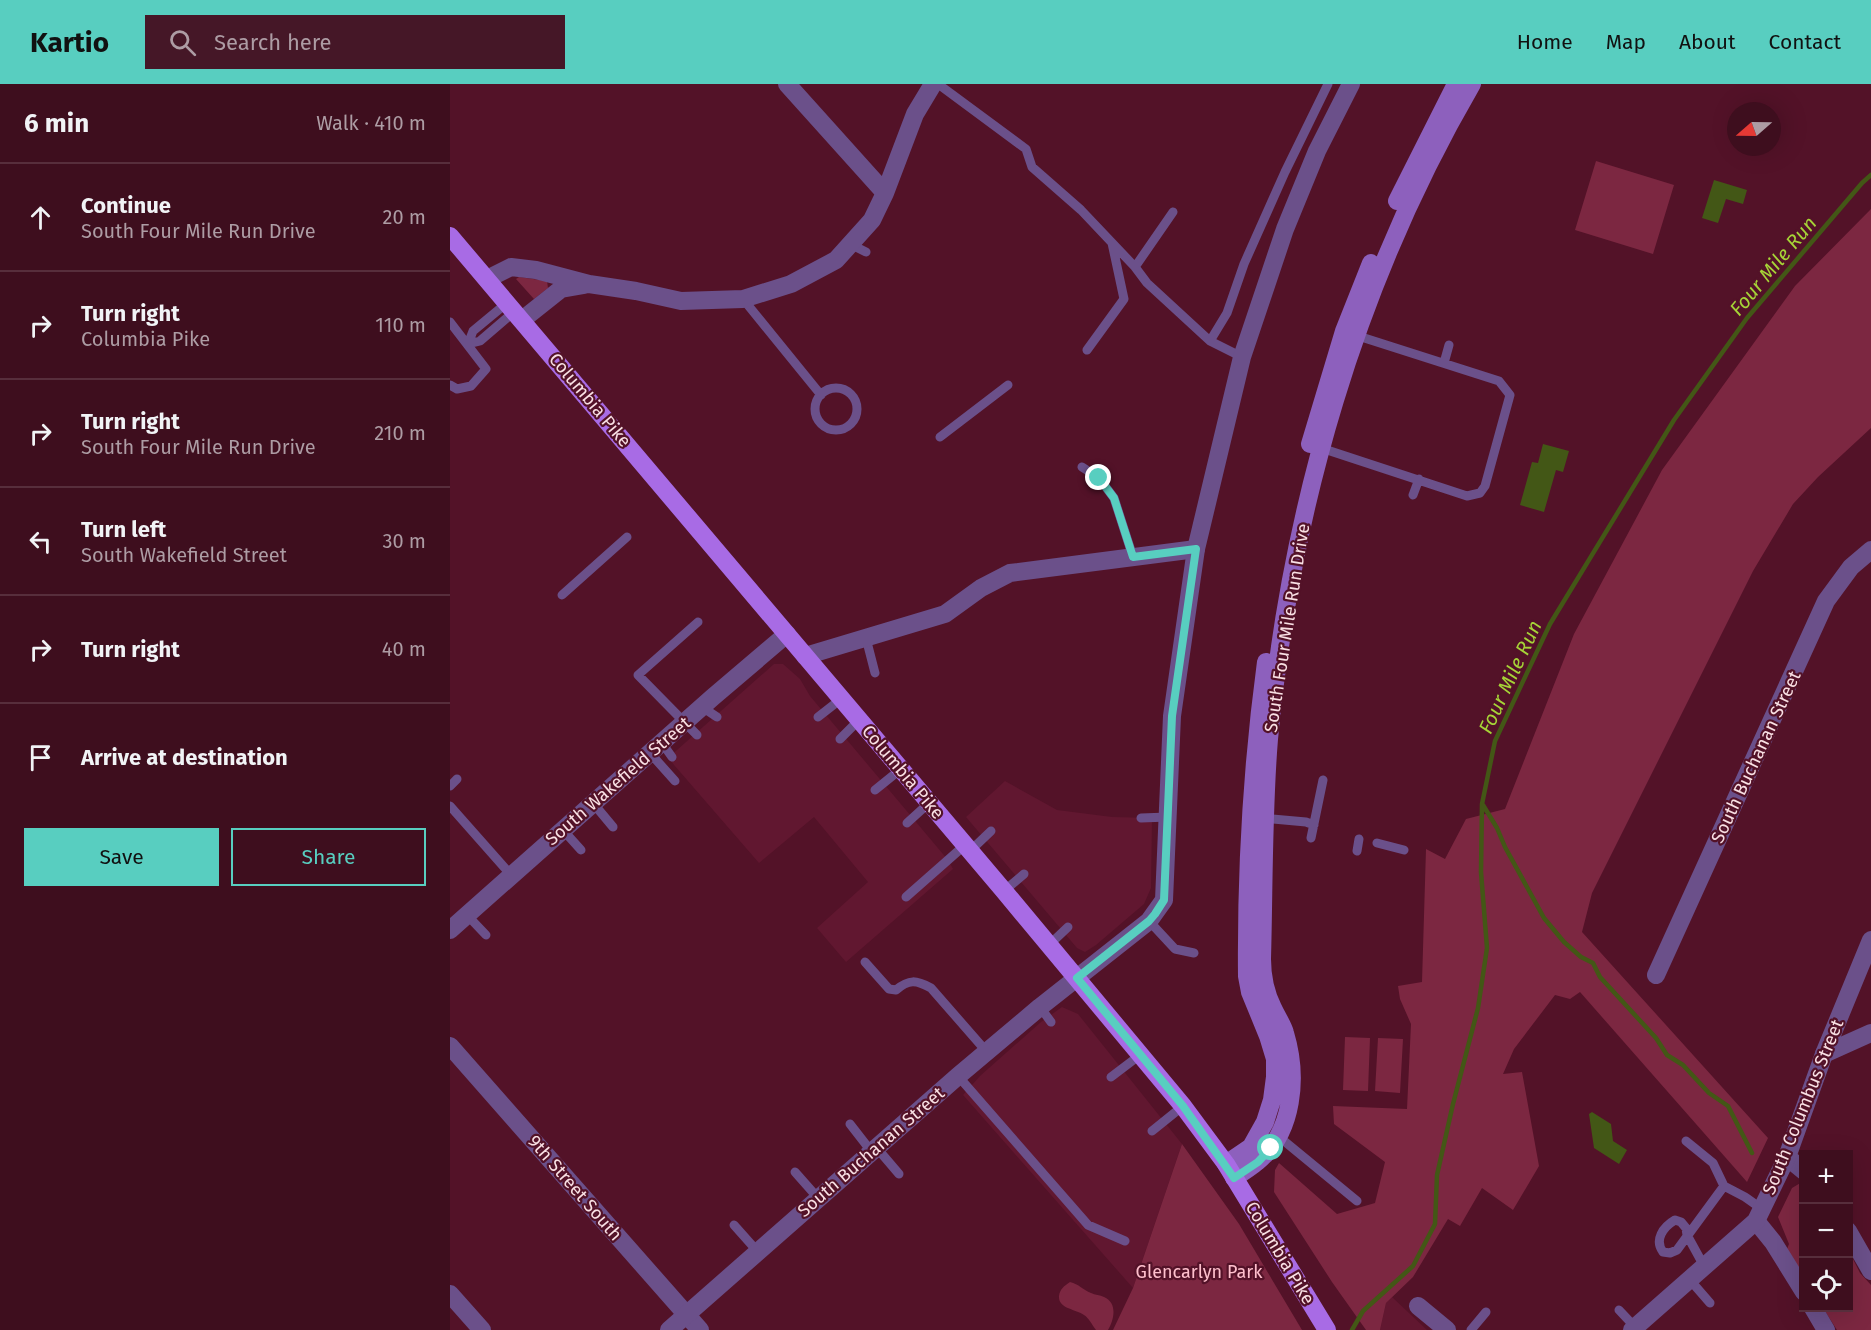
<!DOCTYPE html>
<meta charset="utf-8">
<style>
:root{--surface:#3e0e1e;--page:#451727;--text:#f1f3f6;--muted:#ad9ca4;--line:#572e3c;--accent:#58cec0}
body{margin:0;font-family:"Fira Sans",sans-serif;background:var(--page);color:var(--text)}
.controls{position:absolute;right:18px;bottom:18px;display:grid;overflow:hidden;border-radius:0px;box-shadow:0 6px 24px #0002}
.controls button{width:54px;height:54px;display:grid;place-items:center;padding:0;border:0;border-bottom:2px solid var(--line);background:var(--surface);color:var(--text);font:30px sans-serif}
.compass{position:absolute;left:1277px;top:18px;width:54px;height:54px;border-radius:50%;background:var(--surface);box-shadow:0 6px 24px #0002;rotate:250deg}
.stop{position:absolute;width:18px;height:18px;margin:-14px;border:4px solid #58cec0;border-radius:50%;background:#fff}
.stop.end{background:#58cec0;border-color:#fff;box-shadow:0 2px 6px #0008}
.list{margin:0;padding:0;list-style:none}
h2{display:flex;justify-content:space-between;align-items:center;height:78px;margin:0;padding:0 24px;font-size:26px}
h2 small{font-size:20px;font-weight:400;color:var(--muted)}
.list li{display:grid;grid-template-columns:39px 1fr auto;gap:18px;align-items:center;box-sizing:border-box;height:108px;padding:0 24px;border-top:2px solid var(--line)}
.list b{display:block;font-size:22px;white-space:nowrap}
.list p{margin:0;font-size:20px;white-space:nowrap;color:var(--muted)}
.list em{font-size:20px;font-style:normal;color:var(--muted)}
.actions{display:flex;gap:12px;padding:18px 24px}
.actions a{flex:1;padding:14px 0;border:2px solid var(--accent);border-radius:0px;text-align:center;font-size:21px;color:var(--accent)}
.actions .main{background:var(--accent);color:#111}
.icon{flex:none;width:33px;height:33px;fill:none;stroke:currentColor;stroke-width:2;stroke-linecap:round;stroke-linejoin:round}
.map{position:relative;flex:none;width:1421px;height:1246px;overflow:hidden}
header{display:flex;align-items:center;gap:36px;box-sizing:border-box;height:84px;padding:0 30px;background:var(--accent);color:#111}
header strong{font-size:28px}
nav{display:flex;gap:33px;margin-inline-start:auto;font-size:21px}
.search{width:420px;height:54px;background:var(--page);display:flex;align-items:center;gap:15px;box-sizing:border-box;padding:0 21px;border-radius:0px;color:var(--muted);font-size:22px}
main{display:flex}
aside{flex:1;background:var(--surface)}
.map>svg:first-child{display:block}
.built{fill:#611730}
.green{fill:#7c2741}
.water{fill:#435716}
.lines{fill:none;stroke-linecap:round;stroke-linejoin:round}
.stream{stroke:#435716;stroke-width:4.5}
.service{stroke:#6b508a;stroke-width:9}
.minor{stroke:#6b508a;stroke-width:18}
.tertiary{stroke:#6b508a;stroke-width:18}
.secondary{stroke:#8d60bd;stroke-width:18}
.primary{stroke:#a86be5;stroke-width:18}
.route{stroke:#58cec0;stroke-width:8}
.labels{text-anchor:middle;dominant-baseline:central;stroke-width:4.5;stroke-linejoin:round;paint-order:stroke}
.street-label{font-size:18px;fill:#f9e0e4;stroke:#531228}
.park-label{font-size:18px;fill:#ffc0cd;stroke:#531228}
.water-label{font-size:20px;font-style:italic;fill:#a6d437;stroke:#531228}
</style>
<header>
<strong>Kartio</strong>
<div class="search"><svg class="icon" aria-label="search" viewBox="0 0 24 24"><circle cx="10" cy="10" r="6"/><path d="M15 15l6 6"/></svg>Search here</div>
<nav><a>Home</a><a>Map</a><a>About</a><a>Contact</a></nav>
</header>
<main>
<aside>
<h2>6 min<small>Walk · 410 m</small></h2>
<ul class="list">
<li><svg class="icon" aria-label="ahead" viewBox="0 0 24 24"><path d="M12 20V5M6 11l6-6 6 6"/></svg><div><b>Continue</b><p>South Four Mile Run Drive</p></div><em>20 m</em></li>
<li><svg class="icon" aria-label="right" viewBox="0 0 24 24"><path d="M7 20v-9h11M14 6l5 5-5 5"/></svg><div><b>Turn right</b><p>Columbia Pike</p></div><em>110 m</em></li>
<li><svg class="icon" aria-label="right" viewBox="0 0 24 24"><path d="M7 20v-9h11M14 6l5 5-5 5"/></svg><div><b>Turn right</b><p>South Four Mile Run Drive</p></div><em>210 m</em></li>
<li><svg class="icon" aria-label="left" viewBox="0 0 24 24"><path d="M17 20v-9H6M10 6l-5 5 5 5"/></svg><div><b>Turn left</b><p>South Wakefield Street</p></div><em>30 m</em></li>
<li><svg class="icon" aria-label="right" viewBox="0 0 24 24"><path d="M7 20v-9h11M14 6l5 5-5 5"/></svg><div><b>Turn right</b></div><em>40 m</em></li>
<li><svg class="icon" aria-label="arrive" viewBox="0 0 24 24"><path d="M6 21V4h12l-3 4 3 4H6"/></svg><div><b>Arrive at destination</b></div></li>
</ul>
<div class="actions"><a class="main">Save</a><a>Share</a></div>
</aside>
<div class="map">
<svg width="1421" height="1246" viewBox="0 0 1421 1246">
<rect width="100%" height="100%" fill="#531228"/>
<!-- built -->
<path class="built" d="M324,580H333L350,595L360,612L498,776L503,785L396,878L367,844L418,798L364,733L309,779L218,674Z
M555,697L607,726L662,733L702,734L701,804L694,820L646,861L635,868L627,864L516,733Z
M612,923L628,930L732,1060L683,1204L513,1011L530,992L591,938Z
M942,1213L977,1246H930L936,1219Z"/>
<!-- green -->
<path class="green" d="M1146,77L1224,101L1203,170L1125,146Z
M1421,125V344L1368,393L1343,420L1303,487L1142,809L1132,848L1318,1054L1297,1098L1130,908L1120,915L1105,911L1064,965L1053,990L1072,988L1089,1082L1063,1126L1032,1104L1010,1142L998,1135L963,1193L936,1219L930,1246H916L882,1198L824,1108L825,1086L829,1079L887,1130L925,1119L935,1078L884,1040L883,1022L957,1025L961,940L950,915L948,902L972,898L976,765L995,775L1016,735L1055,725L1124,550L1212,386L1345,202Z
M69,193L97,197L98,204L84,215L66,195Z
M895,953L920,954L918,1007L893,1006Z
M928,954L953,955L950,1009L925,1007Z
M732,1060L789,1140L852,1246H663L683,1204Z
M1352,1098L1354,1100L1353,1191L1337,1165L1339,1160L1328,1133L1342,1104Z
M1399,1167L1410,1189L1421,1201V1246H1387L1373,1224H1398Z
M620,1198C629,1200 633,1206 641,1209C645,1211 650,1211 654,1213C668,1219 664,1236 658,1246H646C642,1241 639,1234 634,1231C626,1225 608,1225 609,1212C610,1205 614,1202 620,1198Z"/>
<!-- water -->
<path class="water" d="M1264,96L1297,106L1293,120L1276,115L1268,139L1252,134Z
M1093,360L1119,367L1113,388L1106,386L1094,428L1070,421L1082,378L1088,379Z
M1142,1028L1161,1040L1163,1057L1177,1066L1169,1080L1144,1064L1139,1030Z"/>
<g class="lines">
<!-- stream -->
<path class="stream" d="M1033,721L1047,744L1055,763L1094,834L1114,858L1131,873L1143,879L1150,893L1206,954L1217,971L1233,981L1259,1009L1278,1022L1302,1069
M902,1246L913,1227L963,1182L985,1140L987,1091L1003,1020L1028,924L1037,864L1031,788L1032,720L1045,657L1100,540L1224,336L1297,234L1412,99L1421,91"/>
<!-- service -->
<path class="service" d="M488,0L576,65L582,83L631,126L685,183L697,199L760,257L792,273
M400,160L416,168
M685,183L723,128
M293,215L371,311
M0,238L36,285L21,302L7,305L0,301
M760,257L777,229L794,180L835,88L878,0
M18,260L23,247L58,218
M18,260L30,257L65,227
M637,266L674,215L662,159
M994,279L999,261
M365 325a21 21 0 1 1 42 0a21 21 0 1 1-42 0Z
M490,353L558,301
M871,364L1017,412L1030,409L1035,402L1060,311L1049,297L905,251
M632,383L649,394L664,414L683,473
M963,411L969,395
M112,511L177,453
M416,554L425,589
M252,623L267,633
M368,633L391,615
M247,651L188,591L248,538
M390,655L409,636
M212,659L222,673
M200,669L225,697
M0,702L7,695
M425,706L451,685
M143,719L163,743
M0,722L61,791
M691,734L718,733
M813,734L856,738L864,741
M457,739L479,719
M113,746L131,766
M861,754L873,696
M927,759L954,766
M520,767L541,747
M907,767L909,755
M554,807L574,790
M456,813L515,761
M17,831L36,851
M699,837L725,865L744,869
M599,861L618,843
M415,878L439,905L446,906C459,895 466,896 481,904L536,967
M590,923L601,938
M508,992L638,1141L675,1157
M661,993L690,971
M400,1040L421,1067
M702,1047L733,1022
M828,1052L907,1117
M1236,1057L1263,1079L1274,1102L1227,1166L1220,1169L1213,1168C1204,1156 1213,1143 1225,1136L1231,1138L1236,1144L1237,1151L1254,1182
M426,1063L449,1090
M345,1088L368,1114
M1274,1102L1295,1113L1312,1125
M284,1141L308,1168
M1240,1196L1260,1219
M1169,1226L1185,1243
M1021,1246L1036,1228"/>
<!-- minor -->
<path class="minor" d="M337,0L435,109
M37,195L61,183L86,186L139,200L186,207L231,217L293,215L341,200L386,176L422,136L435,109L465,30L483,0
M72,236L111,205L134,201
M355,572L495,530L531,504L560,489L746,465
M0,846L263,613L337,550
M1206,891L1376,517L1401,483L1421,466
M0,962L250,1246
M1374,970L1421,949
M1337,1073L1354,1087
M1306,1137L1323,1158L1354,1208
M1398,1147L1421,1187
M0,1210L32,1246
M968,1222L997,1246
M1363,1224L1376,1246"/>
<!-- tertiary -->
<path class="tertiary" d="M219,1246L508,992L590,923L699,837L714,816L722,632L746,465L792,273L835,145L867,67L901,0
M1182,1246L1306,1137L1337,1073L1374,970L1421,856"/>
<!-- secondary -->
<path class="secondary" d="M947,117L1006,0
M860,360L894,247L921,179
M776,1080L801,1063L815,1038L822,1016L825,993V975L818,952L800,908L797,892C796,787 802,682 816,578
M784,1094C792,1089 800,1084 807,1078C844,1048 848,992 835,949C833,941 827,933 823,924C815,908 812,893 812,875C814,802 813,728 819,655C840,426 906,199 1022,0"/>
<!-- primary -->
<path class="primary" d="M0,152L554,807L733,1022L776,1080L877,1246"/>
</g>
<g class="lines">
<!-- route -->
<path class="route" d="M649,394L664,414L683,473L746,465L722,632L714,816L705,830L699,837L627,894L733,1022L784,1094L808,1078L821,1064"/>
</g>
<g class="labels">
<!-- street labels -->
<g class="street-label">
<text transform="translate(140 316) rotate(50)">Columbia Pike</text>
<text transform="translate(837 544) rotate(-81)">South Four Mile Run Drive</text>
<text transform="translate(1306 673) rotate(-65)">South Buchanan Street</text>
<text transform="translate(453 688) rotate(50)">Columbia Pike</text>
<text transform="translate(168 697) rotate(-41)">South Wakefield Street</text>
<text transform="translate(1353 1023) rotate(-68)">South Columbus Street</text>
<text transform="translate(421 1068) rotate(-41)">South Buchanan Street</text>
<text transform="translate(125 1104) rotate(49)">9th Street South</text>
<text transform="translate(830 1169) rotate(59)">Columbia Pike</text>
</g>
<!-- park labels -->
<g class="park-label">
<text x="749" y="1188">Glencarlyn Park</text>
</g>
<!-- water labels -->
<g class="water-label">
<text transform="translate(1323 182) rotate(-50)">Four Mile Run</text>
<text transform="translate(1060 593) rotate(-65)">Four Mile Run</text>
</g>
</g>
</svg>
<div class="controls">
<button>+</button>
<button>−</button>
<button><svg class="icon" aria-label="locate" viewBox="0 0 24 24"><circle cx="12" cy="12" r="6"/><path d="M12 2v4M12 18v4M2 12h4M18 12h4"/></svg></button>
</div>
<svg class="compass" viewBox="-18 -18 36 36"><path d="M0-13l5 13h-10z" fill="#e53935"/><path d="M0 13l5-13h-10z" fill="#ad9ca4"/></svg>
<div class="stop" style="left:821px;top:1064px"></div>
<div class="stop end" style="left:649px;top:394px"></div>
</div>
</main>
